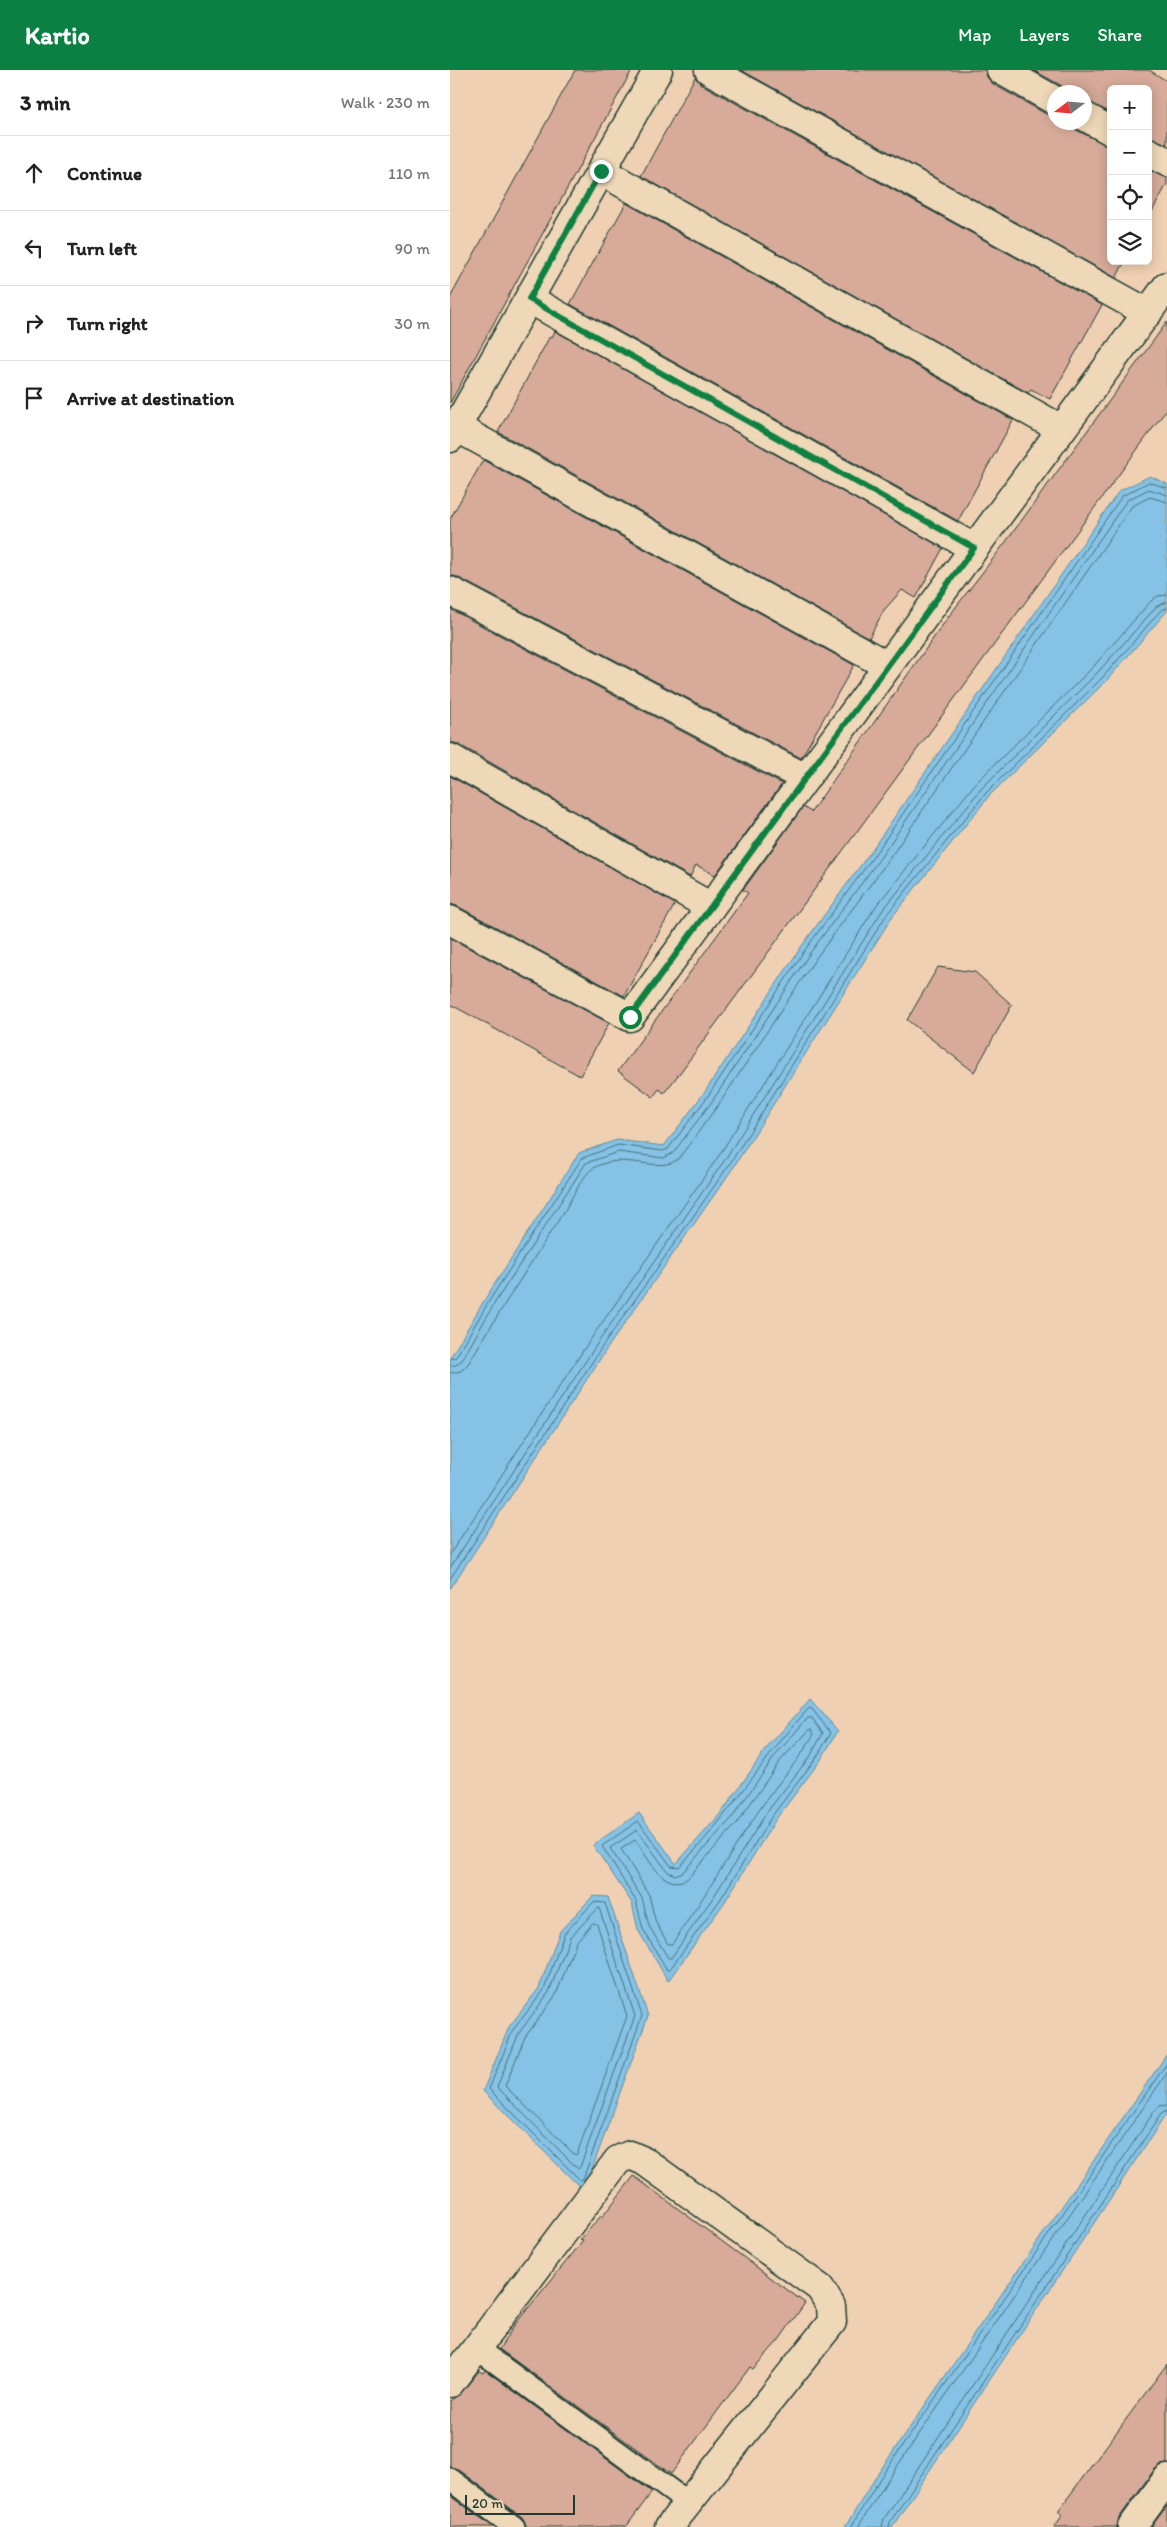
<!DOCTYPE html>
<meta charset="utf-8">
<style>
:root{--surface:#fff;--page:#f2f2f2;--text:#222;--muted:#767676;--line:#e0e0e0;--accent:#0b8043}
body{margin:0;font-family:Itim,sans-serif;background:var(--page);color:var(--text)}
.controls{position:absolute;right:15px;top:15px;display:grid;overflow:hidden;border-radius:8px;box-shadow:0 2px 12px #0003}
.controls button{width:45px;height:45px;display:grid;place-items:center;padding:0;border:0;border-bottom:1px solid var(--line);background:var(--surface);color:var(--text);font:25px sans-serif}
.compass{position:absolute;left:597px;top:15px;width:45px;height:45px;border-radius:50%;background:var(--surface);box-shadow:0 2px 12px #0003;rotate:254deg}
.scale{position:absolute;left:15px;bottom:12px;width:110px;box-sizing:border-box;padding-left:5px;border:2px solid #1f3d34;border-top:0;font-size:14px;line-height:18px;white-space:nowrap;color:#1f3d34;-webkit-text-stroke:4px #eed8b7;paint-order:stroke}
.stop{position:absolute;width:15px;height:15px;margin:-11px;border:4px solid #0b8043;border-radius:50%;background:#fff}
.stop.end{background:#0b8043;border-color:#fff;box-shadow:0 1px 5px #0008}
.list{margin:0;padding:0;list-style:none}
h2{display:flex;justify-content:space-between;align-items:center;height:65px;margin:0;padding:0 20px;font-size:21px}
h2 small{font-size:16px;font-weight:400;color:var(--muted)}
.list li{display:grid;grid-template-columns:32px 1fr auto;gap:15px;align-items:center;box-sizing:border-box;height:75px;padding:0 20px;border-top:1px solid var(--line)}
.list b{display:block;font-size:19px;white-space:nowrap}
.list em{font-size:16px;font-style:normal;color:var(--muted)}
.icon{flex:none;width:28px;height:28px;fill:none;stroke:currentColor;stroke-width:2;stroke-linecap:round;stroke-linejoin:round}
.map{position:relative;flex:none;width:717px;height:2457px;overflow:hidden}
header{display:flex;align-items:center;gap:30px;box-sizing:border-box;height:70px;padding:0 25px;background:var(--accent);color:#fff}
header strong{font-size:24px}
nav{display:flex;gap:28px;margin-inline-start:auto;font-size:18px}
main{display:flex}
aside{flex:1;background:var(--surface)}
.map>svg:first-child{display:block}
.water{fill:#85c2e5;stroke:#5c8d9e}
.lines{fill:none;stroke-linecap:round;stroke-linejoin:round}
.shore{stroke:#48727b;stroke-width:1}
.building{fill:#d7aa9a;stroke:#1f3d34}
.lane-casing{stroke:#1f3d34;stroke-width:25}
.street-casing{stroke:#1f3d34;stroke-width:31}
.lane{stroke:#eed8b7;stroke-width:21}
.street{stroke:#eed8b7;stroke-width:28}
.route{stroke:#0b8043;stroke-width:6}
</style>
<header>
<strong>Kartio</strong>
<nav><a>Map</a><a>Layers</a><a>Share</a></nav>
</header>
<main>
<aside>
<h2>3 min<small>Walk · 230 m</small></h2>
<ul class="list">
<li><svg class="icon" aria-label="ahead" viewBox="0 0 24 24"><path d="M12 20V5M6 11l6-6 6 6"/></svg><div><b>Continue</b></div><em>110 m</em></li>
<li><svg class="icon" aria-label="left" viewBox="0 0 24 24"><path d="M17 20v-9H6M10 6l-5 5 5 5"/></svg><div><b>Turn left</b></div><em>90 m</em></li>
<li><svg class="icon" aria-label="right" viewBox="0 0 24 24"><path d="M7 20v-9h11M14 6l5 5-5 5"/></svg><div><b>Turn right</b></div><em>30 m</em></li>
<li><svg class="icon" aria-label="arrive" viewBox="0 0 24 24"><path d="M6 21V4h12l-3 4 3 4H6"/></svg><div><b>Arrive at destination</b></div></li>
</ul>
</aside>
<div class="map">
<svg width="717" height="2457" viewBox="0 0 717 2457">
<rect width="100%" height="100%" fill="#f0d0b3"/>
<filter id="ink" filterUnits="userSpaceOnUse"><feTurbulence type="fractalNoise" baseFrequency=".02" numOctaves="2"/><feDisplacementMap in="SourceGraphic" scale="10" xChannelSelector="R" yChannelSelector="G"/><feConvolveMatrix kernelMatrix="1 2 1 2 8 2 1 2 1" color-interpolation-filters="sRGB"/></filter>
<g filter="url(#ink)">
<!-- water -->
<path class="water" d="M700,406L717,414V541L657,610L539,726L442,847L283,1098L156,1280L0,1519V1288L35,1229L129,1083L167,1070L214,1076L254,1023L351,877L419,784L669,421Z
M360,1629L388,1661L370,1691L326,1749L274,1833L218,1911L188,1860L182,1833L143,1775L189,1743L226,1794L272,1742L316,1679Z
M143,1826L158,1827L198,1946L134,2121L33,2021L59,1957L89,1918L110,1861Z
M717,1984V2043L442,2457H395L427,2405Z"/>
<g class="lines">
<!-- shore -->
<path class="shore" d="M0,1289L6,1287L39,1231L132,1088L168,1075L213,1081L218,1079L258,1026L355,880L423,787L672,426L699,412L717,418
M0,1296L6,1295L12,1290L44,1234L136,1093L168,1082L214,1088L223,1083L263,1030L360,883L428,791L677,430L699,419L717,425
M0,1303L11,1301L18,1294C49,1242 82,1191 115,1140C121,1130 133,1105 142,1099C171,1079 211,1106 229,1088L269,1034L366,888L435,795L682,436L700,427L717,432
M0,1484L140,1270L268,1087L426,836L525,714L643,597L701,531L708,526L717,525
M0,1498L147,1274L274,1091L432,841L531,719L648,602L707,536L717,532
M0,1509L152,1277L279,1095L437,844L536,723L653,607L711,540L717,538
M359,1638L362,1639L381,1663L366,1688L322,1746L270,1830L220,1899L217,1900L193,1859L186,1831L152,1776L188,1751L221,1796L229,1797C278,1748 312,1689 359,1638Z
M358,1648H362L373,1663L361,1685L317,1742L264,1826L221,1888H218L199,1856L192,1828L160,1778L187,1760L218,1802L225,1805L233,1802L281,1749L325,1686Z
M361,1659L364,1664C349,1691 327,1713 310,1739C280,1783 253,1830 222,1874H218L206,1853L199,1825L171,1779L185,1770C198,1786 212,1822 237,1809L287,1753L330,1691Z
M144,1832L155,1833L192,1946L133,2109L130,2110L39,2019L63,1960L94,1920L114,1864Z
M149,1838L185,1946L130,2097L128,2099L47,2017L69,1963L99,1922L120,1867Z
M143,1853L147,1854L177,1946L127,2084L125,2085L55,2016L75,1967L106,1925L126,1872Z
M401,2457L431,2407L717,1993
M408,2457L437,2411L717,2003
M432,2457L434,2449L705,2040L710,2036L717,2035
M439,2457L440,2452L711,2044L717,2041"/>
</g>
<!-- building -->
<path class="building" d="M125,0H182L0,333V228Z
M291,0H535L537,7L543,14L596,44L604,46V52H620L626,60L661,77V191H675L666,208Z
M583,0H699L717,11V74L698,67V19H661V43L634,30V22H618L612,16Z
M245,7L251,14L652,235L600,329L581,319L578,323L191,106Z
M698,100L717,108V114L698,149Z
M176,133L563,350L508,451L120,234Z
M717,252V339L229,1004L214,1023L209,1019L203,1027L168,1001L298,823L293,820L353,737L361,742L499,546L555,473Z
M105,261L493,478L466,528L452,520L434,540L419,568L48,362L100,266L102,267Z
M33,390L404,595L351,688L7,507L0,505V449Z
M0,539L332,714L265,805L246,795L240,807L8,674L0,672Z
M0,706L225,834L174,926L7,836L0,834Z
M0,868L159,953L130,1006L0,934Z
M488,897L525,902L562,935L524,1002L457,950Z
M184,2106L355,2233L329,2270L303,2299L300,2297L221,2404L49,2279L66,2253L133,2171L130,2170L151,2146L152,2147Z
M717,2294V2394L710,2395L704,2400L669,2448L667,2457H604L613,2445L608,2441Z
M35,2300L202,2422L176,2457H76L72,2447L8,2399L0,2397V2331L12,2322L29,2301L33,2303Z
M0,2425L43,2457H0Z
M717,2436V2457H701Z"/>
<g class="lines">
<defs>
<path id="lane" d="M26,2278L238,2433
M0,2409L64,2457"/>
<path id="street" d="M259,0L698,243
M551,0L604,30
M634,46L661,61
M698,82L717,92
M151,101L611,359
M79,229L524,478
M6,357L438,596
M0,368L208,0
M0,521L355,708
M0,688L261,837
M0,850L180,947L717,216
M0,2313L168,2090L180,2085L194,2091L370,2218L381,2236L382,2252L219,2457
M682,2457L717,2409"/>
</defs>
<!-- lane casing -->
<use href="#lane" class="lane-casing"/>
<!-- street casing -->
<use href="#street" class="street-casing"/>
<!-- lane -->
<use href="#lane" class="lane"/>
<!-- street -->
<use href="#street" class="street"/>
</g>
</g>
<g class="lines" filter="url(#ink)">
<!-- route -->
<path class="route" d="M151,101L79,229L524,478L180,947"/>
</g>
</svg>
<div class="controls">
<button>+</button>
<button>−</button>
<button><svg class="icon" aria-label="locate" viewBox="0 0 24 24"><circle cx="12" cy="12" r="6"/><path d="M12 2v4M12 18v4M2 12h4M18 12h4"/></svg></button>
<button><svg class="icon" aria-label="layers" viewBox="0 0 24 24"><path d="M12 4l9 5-9 5-9-5zM3 14l9 5 9-5"/></svg></button>
</div>
<svg class="compass" viewBox="-18 -18 36 36"><path d="M0-13l5 13h-10z" fill="#e53935"/><path d="M0 13l5-13h-10z" fill="#767676"/></svg>
<div class="scale">20 m</div>
<div class="stop" style="left:180px;top:947px"></div>
<div class="stop end" style="left:151px;top:101px"></div>
</div>
</main>
